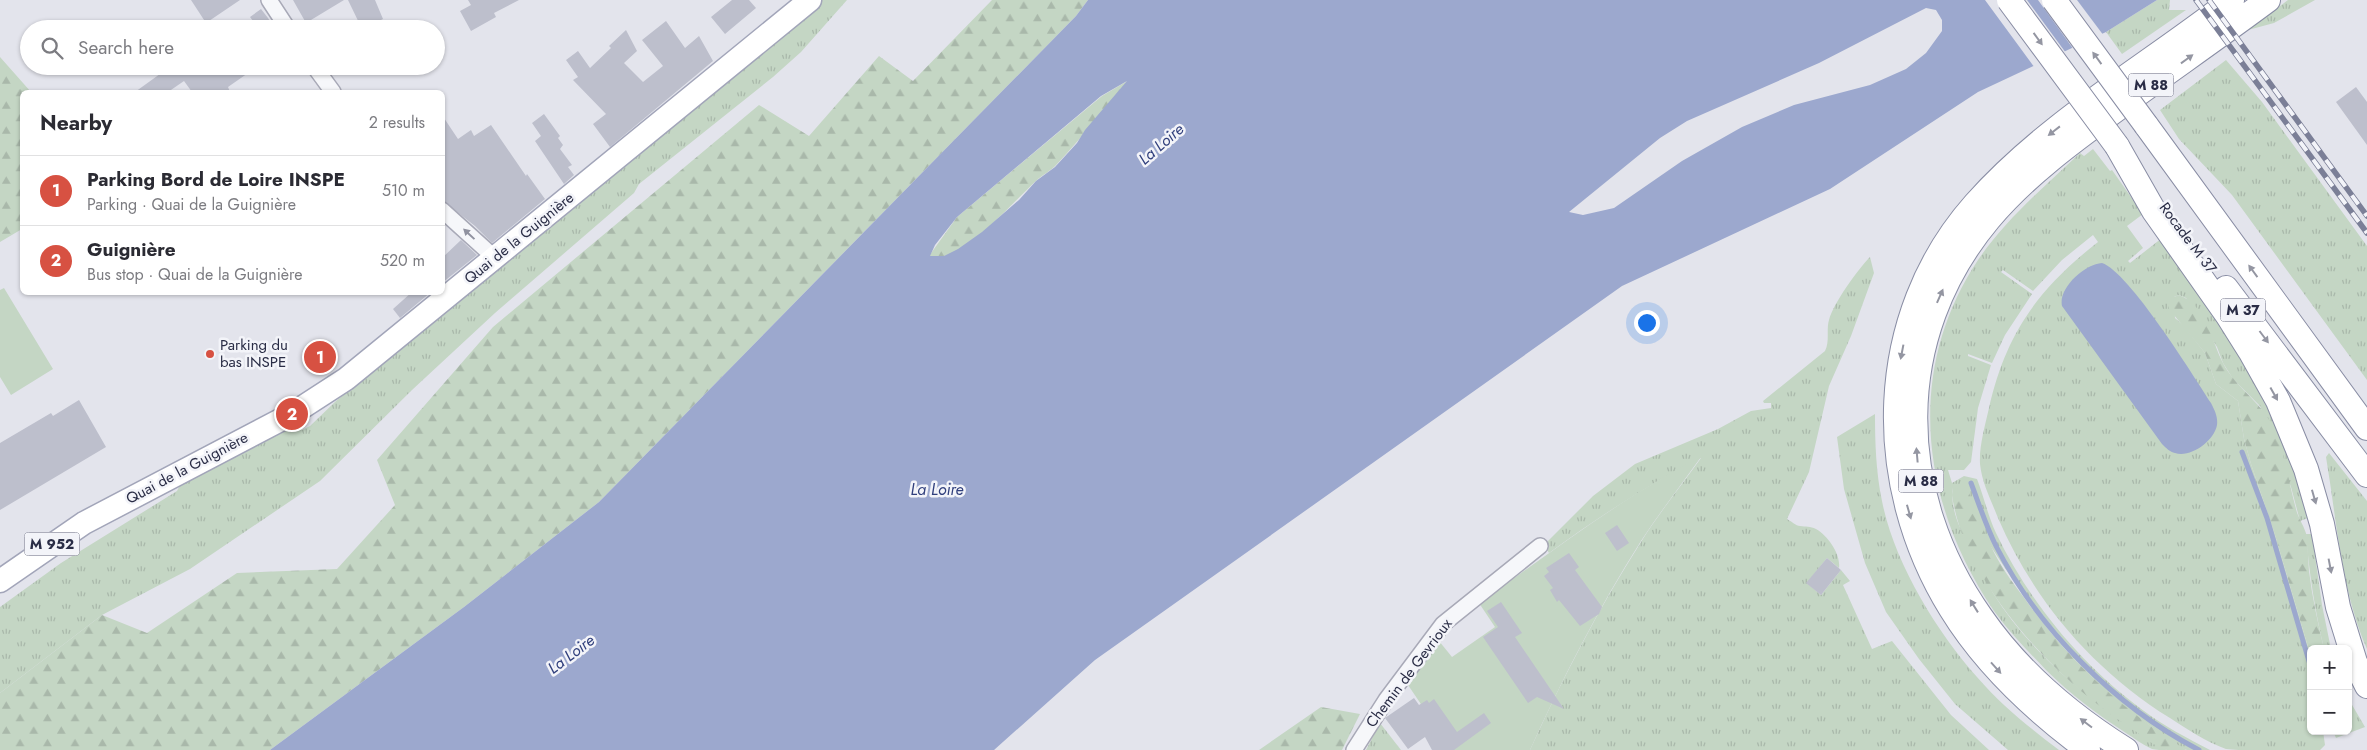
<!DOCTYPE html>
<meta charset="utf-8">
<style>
:root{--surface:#fff;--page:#f7f7f7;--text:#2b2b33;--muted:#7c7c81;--line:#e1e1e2;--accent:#d75142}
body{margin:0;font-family:Jost,sans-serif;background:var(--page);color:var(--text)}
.controls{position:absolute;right:15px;bottom:15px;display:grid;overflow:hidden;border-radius:8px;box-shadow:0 1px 4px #0004}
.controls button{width:45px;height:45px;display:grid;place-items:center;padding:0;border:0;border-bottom:1px solid var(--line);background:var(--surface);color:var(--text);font:25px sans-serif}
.you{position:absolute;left:1646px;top:322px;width:18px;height:18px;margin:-12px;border:4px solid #fff;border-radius:50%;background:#1a73e8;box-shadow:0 0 0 8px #1a73e833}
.badge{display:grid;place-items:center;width:32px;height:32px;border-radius:50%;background:var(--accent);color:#fff;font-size:16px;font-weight:700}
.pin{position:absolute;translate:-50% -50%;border:2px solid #fff;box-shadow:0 1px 5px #0006}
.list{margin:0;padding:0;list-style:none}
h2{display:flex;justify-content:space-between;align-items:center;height:65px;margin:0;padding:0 20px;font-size:21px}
h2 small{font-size:16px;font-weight:400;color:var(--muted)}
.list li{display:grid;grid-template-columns:32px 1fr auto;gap:15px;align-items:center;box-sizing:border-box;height:70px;padding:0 20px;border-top:1px solid var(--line)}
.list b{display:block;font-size:19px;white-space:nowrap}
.list p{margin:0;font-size:16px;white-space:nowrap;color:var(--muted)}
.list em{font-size:16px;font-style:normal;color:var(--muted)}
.icon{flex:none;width:28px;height:28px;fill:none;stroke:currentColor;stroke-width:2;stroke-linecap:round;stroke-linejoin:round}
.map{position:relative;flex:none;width:2367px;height:750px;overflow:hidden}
.search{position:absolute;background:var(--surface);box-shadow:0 1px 4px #0004;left:20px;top:20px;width:425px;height:55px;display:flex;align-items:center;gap:12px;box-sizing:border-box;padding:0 18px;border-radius:28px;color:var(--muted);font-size:19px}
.panel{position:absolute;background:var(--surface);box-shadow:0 1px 4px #0004;left:20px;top:90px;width:425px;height:205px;border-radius:8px}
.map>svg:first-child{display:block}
.grass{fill:url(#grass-tufts)}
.forest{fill:url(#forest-firs)}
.garden{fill:#c4d6c4}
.water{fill:#9ca8ce;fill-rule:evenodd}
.pier{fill:#e3e4ec}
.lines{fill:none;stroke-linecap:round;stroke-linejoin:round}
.stream{stroke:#9ca8ce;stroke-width:5}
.building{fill:#bdbfcc}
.minor-casing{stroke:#a8a9b7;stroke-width:18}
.primary-casing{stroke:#a2a5b9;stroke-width:25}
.trunk-casing{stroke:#898da4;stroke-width:26}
.minor{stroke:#f6f7fa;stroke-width:15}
.primary{stroke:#fff;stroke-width:22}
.trunk{stroke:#fff;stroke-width:24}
.rail-casing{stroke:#7b7f97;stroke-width:5.5}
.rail{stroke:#f3f4f9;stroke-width:4;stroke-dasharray:11;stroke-linecap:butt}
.trunk-bridge-casing{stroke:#898da4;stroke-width:26;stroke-linecap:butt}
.trunk-bridge{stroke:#fff;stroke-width:24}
.oneway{fill:#9496a2}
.oneway2{fill:#9092a0}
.poi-dot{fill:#d75142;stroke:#f3f4f9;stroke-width:2}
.labels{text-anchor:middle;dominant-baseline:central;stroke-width:5;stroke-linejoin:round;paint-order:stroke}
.shield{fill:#f3f4f9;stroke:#66697c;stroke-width:1}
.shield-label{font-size:14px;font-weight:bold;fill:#2a2d46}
.street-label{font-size:15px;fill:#2a2d46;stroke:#f3f4f9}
.poi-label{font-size:15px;fill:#2a2d46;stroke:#f3f4f9;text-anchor:start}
.water-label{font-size:16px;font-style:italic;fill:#31407d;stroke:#f3f4f9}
</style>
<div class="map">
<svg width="2367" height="750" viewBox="0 0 2367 750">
<defs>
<pattern id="grass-tufts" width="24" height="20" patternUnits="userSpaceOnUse" patternTransform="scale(1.25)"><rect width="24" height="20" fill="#c4d6c4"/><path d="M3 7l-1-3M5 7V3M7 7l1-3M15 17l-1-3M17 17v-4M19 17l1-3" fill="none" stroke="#a9b8aa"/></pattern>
<pattern id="forest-firs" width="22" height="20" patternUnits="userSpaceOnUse" patternTransform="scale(1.25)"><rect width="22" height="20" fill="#c4d6c4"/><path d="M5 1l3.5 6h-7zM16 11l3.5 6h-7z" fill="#a9b8aa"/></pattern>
</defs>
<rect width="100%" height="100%" fill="#e3e4ec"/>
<!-- grass -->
<path class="grass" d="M821,0H847L801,52L773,77L639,184L634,193L495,313L412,390L320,481L190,569L102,615L0,693V607L61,563L177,491L179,487L178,481L292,426L302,430L310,426L336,401Z
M2157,0H2170L2169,10H2186L2122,54L2106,32Z
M2288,0H2315L2274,23L2248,30Z
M2226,60L2262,102L2367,246V380L2232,195L2179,139L2160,110Z
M2093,149L2110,171L2112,170L2143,214L2127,226L2143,248L2128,261L2130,263L2162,238L2238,347L2288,448L2308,518L2300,521L2291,487L2260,406L2233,379L2223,363L2217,347L2186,298L2179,295L2174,297L2175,318L2184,326L2205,353L2216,384L2238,401L2244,439L2251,464L2275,535L2311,657V731H2323L2325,745L2320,750C2298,750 2275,750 2252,750C2244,750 2233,750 2226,749C2206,742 2187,729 2170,718C2093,670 2034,601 1998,518C1991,500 1982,483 1980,464C1979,446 1985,426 1989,408C2006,333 2038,289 2098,242L2093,235L2062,260L2033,291L2003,270L2001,272L2032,294L2005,335L1992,363L1968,354V356L1991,365L1978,408L1971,462L1964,470H1948L1952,483L1964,476L1977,479C1984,497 1988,516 1996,533C2029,602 2082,666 2144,711C2164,726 2187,738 2210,750C2203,750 2193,750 2187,750C2175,747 2161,734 2152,727C2060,664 2012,578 1953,488C1949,510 1964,538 1974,556C1980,568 1986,581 1993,593C2034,659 2101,710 2167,750C2162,750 2156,750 2152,749C2143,745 2134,738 2126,733C2098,715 2070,694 2046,670C2028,651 2009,632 1994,611C1921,504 1904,371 1978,260C2006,219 2044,187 2080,153L2084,156Z
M1870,257L1874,273L1851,336L1829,386L1809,472L1787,519C1791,521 1796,526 1800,526C1806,527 1810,526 1816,529C1828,536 1841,554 1839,568L1827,558L1807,583L1821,595L1841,570L1850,581L1843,585L1872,649L1892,641L1951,715L1989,750H1530C1562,679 1599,608 1641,542C1659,513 1681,486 1701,458C1647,485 1597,518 1549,553L1544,545L1593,496L1635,464L1718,429L1751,411L1771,408V403H1764L1763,401L1825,351C1830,341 1826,330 1829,320C1833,304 1858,269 1870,257Z
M1875,414C1875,443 1876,472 1882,501C1894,562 1936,631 1977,677C2001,705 2030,728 2059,750H2008L1955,704L1919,659L1886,612L1865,563L1844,489L1837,437Z
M2329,453L2367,501V649C2341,589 2337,522 2326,457Z
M2306,534H2312L2322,605L2331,649H2324C2315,611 2309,573 2306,534Z
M2348,698L2365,727L2336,738L2333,731H2348Z
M1380,723L1401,750H1366Z"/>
<!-- forest -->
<path class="forest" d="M992,0H1088L1076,16L599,502L464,607L270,750H0V693L102,615L147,633L237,573L337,569L395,505L377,460L493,327L759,105L809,136L879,56L913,81Z
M0,57L31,92H22V229L0,242Z
M1129,80C1104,108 1082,138 1057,164C1051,171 1042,175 1036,181C1012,203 976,246 945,256C940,257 934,256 929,256L957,217L1102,96Z
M2179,295C2206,305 2211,340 2223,363C2235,387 2260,401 2272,425C2285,452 2288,480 2296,509C2298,518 2305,527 2307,537C2308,548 2308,560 2309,571C2312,597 2318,623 2324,649H2311V657L2275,535L2251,464L2244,439L2238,401L2216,384L2205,353L2169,309V303L2174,297Z
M1958,485H1963L1967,488C1975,506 1981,526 1990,544C1999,564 2012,582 2025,599C2073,665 2118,706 2186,750C2180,750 2172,750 2167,750C2154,747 2139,733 2128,726C2056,680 1964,583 1952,495L1953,488Z
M1321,707L1360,714L1342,750H1259Z"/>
<!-- garden -->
<path class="garden" d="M4,288L53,369L11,395L0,377V290Z
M1701,457C1681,485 1660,512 1641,541C1599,607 1562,679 1530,750H1452L1408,685L1439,641L1452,657L1495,627L1479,603C1552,552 1622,497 1701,457Z"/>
<!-- water -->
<path class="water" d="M1088,0H2157L2106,32L1978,92L1830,189L1622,286L1095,660L994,750H270L464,607L599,502L1076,16ZM1926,8L1936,10L1942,20V31L1926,53L1906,69L1870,85L1794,105L1742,127L1682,161L1614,208L1583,215L1569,212L1660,138L1687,121L1819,63ZM1127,81L1085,130L1077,143L1055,167L1036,181L1019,200L982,232L958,249L944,256H930L935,245L957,217L1101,96Z
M2102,263C2129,272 2193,375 2211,403C2215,411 2218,417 2217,425C2214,441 2191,458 2175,453C2170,452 2166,448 2162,444L2062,306C2058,288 2085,264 2102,263Z"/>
<!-- pier -->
<path class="pier" d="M1985,0H2027L2066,53L2035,68Z
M2038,0H2077L2104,36L2074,50Z"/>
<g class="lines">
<!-- stream -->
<path class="stream" d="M2242,452L2267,518L2311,668
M1971,483C1979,504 1986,526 1996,546C2039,630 2116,707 2199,750"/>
</g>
<!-- building -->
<path class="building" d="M191,0H240L206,23Z
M293,0H344L306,23Z
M348,0H375L383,19L362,29Z
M468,0H519L494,13L496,17L471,31L460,11L471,5Z
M732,0H749L756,8L725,34L711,17Z
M261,9L268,18L275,29H259L250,17Z
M666,21L685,48L699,36L713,61L610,147L593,124L606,114L573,80L578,77L566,60L578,51L590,68L611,48L609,46L626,30L637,51L624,63L643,82L663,66L642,40Z
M171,66H205L198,71L199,73L209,66H258L228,87L230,92H192L184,81L168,92H135Z
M2356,87L2367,102V145L2336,102Z
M544,114L560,136L558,138L563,145L560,149L572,165L568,167L574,175L564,184L535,141L541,136L532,123Z
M442,115L458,139L471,130L474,136L491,125L526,176L527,174L545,199L492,243L475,226L442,200Z
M461,240L477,255L442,283V258Z
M412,292H431L400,318L393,309Z
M79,400L106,447L0,510V443L51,413L53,416Z
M1617,525L1629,543L1617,551L1605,533Z
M1569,553L1579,567L1575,570L1602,607L1599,614L1580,626L1559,600L1557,602L1550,590L1553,588L1544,576L1549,572L1546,568Z
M1827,558L1841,570L1821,595L1806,583Z
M1501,602L1522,633L1515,637L1564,709L1537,697L1528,703L1483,637L1498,627L1487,611Z
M1414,698L1419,705L1427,700L1429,703L1434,699L1457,732L1484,713L1491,723L1454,750H1432L1425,737L1408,749L1385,718Z"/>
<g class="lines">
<defs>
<path id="minor" d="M269,0L288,29
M314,66L333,92
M442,210L495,258
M1354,750L1386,700L1443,624L1540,546"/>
<path id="primary" d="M0,581L84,523L292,414L346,379L810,0"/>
<path id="trunk" d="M2146,125L2367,428
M2117,146L2154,211L2228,316L2250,351L2278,401L2306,469L2322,524L2338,607L2355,662L2367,686
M2226,288L2367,475
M2088,750C2035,711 1986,666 1951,609C1873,483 1875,317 1975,204C2048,122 2146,67 2232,0
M2126,750C2070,715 2019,672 1981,617C1894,494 1890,337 1989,219C2027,174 2076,139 2124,104C2172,69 2221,35 2268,0"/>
</defs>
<!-- minor casing -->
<use href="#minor" class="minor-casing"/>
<!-- primary casing -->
<use href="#primary" class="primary-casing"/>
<!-- trunk casing -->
<use href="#trunk" class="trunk-casing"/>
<!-- minor -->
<use href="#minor" class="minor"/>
<!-- primary -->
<use href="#primary" class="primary"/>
<!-- trunk -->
<use href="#trunk" class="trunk"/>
<defs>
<path id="rail" d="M2196,0L2367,233
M2209,0L2367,216"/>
</defs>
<!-- rail casing -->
<use href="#rail" class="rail-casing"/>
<!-- rail -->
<use href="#rail" class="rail"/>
<defs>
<path id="trunk-bridge" d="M2009,0L2117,146
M2054,0L2146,125"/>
</defs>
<!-- trunk-bridge casing -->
<use href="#trunk-bridge" class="trunk-bridge-casing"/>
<!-- trunk-bridge -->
<use href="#trunk-bridge" class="trunk-bridge"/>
</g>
<!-- one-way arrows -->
<defs><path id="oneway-solid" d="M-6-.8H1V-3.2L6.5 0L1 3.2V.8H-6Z" transform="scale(1.25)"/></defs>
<g class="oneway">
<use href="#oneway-solid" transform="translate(2038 39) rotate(54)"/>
<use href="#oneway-solid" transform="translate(2097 58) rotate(-126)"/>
<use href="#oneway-solid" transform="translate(2187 59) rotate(-36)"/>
<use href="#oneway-solid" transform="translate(2054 131) rotate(142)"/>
<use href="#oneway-solid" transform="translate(2253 271) rotate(-126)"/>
<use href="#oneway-solid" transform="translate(1940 296) rotate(-66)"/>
<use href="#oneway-solid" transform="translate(2264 337) rotate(53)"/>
<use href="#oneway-solid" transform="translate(1902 352) rotate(101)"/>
<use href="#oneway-solid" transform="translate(2274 394) rotate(61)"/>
<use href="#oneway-solid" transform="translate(1917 455) rotate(-95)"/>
<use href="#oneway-solid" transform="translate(2314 497) rotate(74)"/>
<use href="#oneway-solid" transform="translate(1909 512) rotate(74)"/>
<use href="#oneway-solid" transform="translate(2330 566) rotate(79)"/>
<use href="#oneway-solid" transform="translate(1974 606) rotate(-122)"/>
<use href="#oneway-solid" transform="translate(1996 668) rotate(48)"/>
<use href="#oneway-solid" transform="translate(2086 723) rotate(-143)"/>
</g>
<use class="oneway2" href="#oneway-solid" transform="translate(469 234) rotate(-137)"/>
<!-- markers -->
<circle class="poi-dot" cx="210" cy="354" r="5"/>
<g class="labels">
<!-- shield labels -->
<g class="shield">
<rect x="2128.5" y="73.5" width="45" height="23" rx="4"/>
<rect x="2220.5" y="298.5" width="45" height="23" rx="4"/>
<rect x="1898.5" y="469.5" width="45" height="23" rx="4"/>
<rect x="24.5" y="532.5" width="55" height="23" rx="4"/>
</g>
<g class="shield-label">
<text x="2151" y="85">M 88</text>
<text x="2243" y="310">M 37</text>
<text x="1921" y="481">M 88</text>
<text x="52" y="544">M 952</text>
</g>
<!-- street labels -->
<g class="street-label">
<text transform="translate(519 238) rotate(-39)">Quai de la Guignière</text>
<text transform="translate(2188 238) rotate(53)">Rocade M 37</text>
<text transform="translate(187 468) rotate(-28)">Quai de la Guignière</text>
<text transform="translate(1409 673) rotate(-53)">Chemin de Gevrioux</text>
</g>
<!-- poi labels -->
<g class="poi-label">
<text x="220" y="345">Parking du<tspan x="220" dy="17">bas INSPE</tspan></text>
</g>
<!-- water labels -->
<g class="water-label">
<text transform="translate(1161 144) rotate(-41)">La Loire</text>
<text x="937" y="489">La Loire</text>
<text transform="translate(571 654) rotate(-37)">La Loire</text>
</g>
</g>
</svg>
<div class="controls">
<button>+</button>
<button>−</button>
</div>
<div class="you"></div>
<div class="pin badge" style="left:320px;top:357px">1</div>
<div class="pin badge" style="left:292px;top:414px">2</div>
<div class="search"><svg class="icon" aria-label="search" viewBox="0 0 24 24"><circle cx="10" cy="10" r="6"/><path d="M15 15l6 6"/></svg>Search here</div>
<section class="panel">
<h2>Nearby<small>2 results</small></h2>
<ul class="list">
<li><span class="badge">1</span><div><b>Parking Bord de Loire INSPE</b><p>Parking · Quai de la Guignière</p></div><em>510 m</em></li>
<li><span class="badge">2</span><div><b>Guignière</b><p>Bus stop · Quai de la Guignière</p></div><em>520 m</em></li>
</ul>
</section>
</div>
